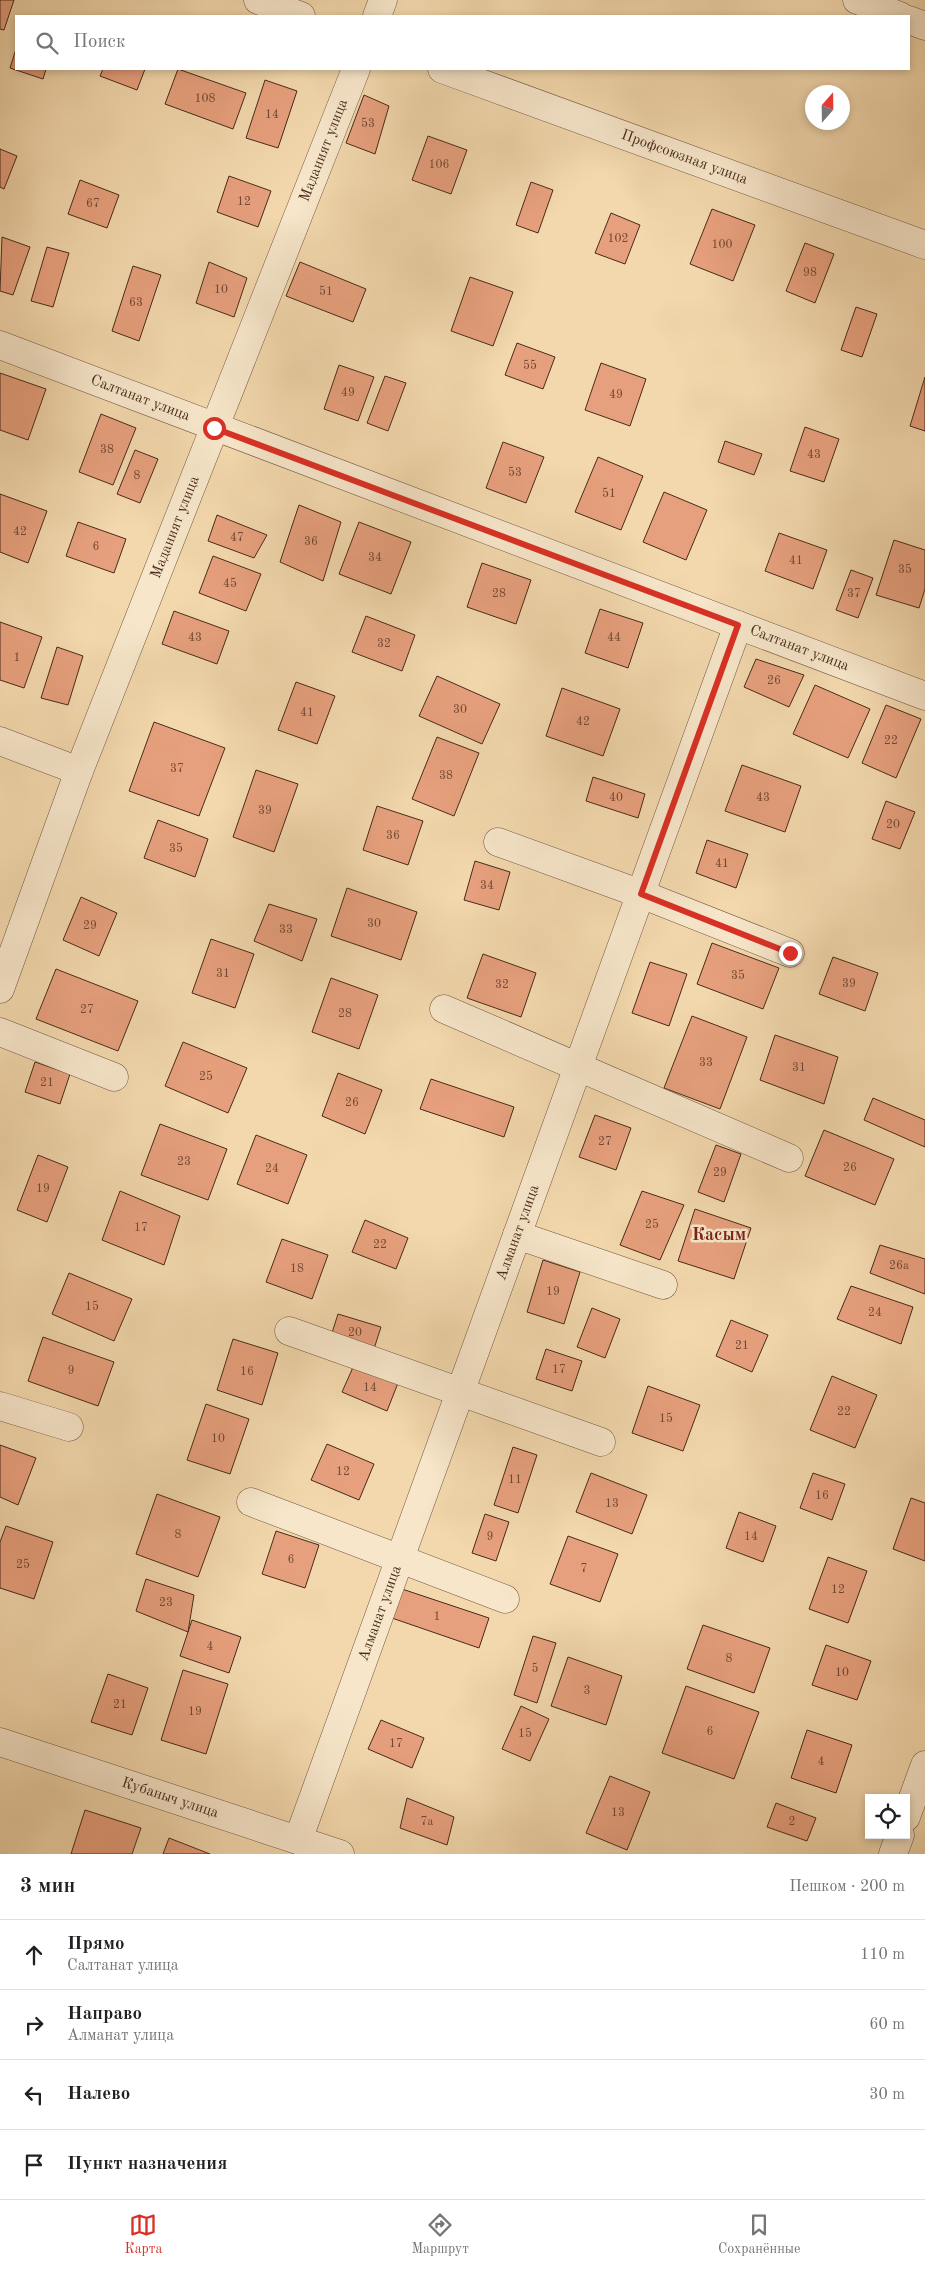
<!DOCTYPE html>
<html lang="ru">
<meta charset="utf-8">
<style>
:root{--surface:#fff;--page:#f2f2f2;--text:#202124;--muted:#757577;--line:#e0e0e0;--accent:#d93025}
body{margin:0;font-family:"Old Standard TT",serif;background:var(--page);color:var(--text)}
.controls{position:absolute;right:15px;bottom:15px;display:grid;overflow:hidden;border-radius:0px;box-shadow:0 2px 8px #0003}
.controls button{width:45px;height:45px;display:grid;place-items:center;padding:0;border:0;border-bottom:1px solid var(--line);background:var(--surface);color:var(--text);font:25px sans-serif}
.compass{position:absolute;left:805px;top:85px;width:45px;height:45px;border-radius:50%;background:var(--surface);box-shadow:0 2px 8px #0003;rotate:20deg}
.stop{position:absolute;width:15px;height:15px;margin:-11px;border:4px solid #d93025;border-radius:50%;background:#fff}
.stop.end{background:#d93025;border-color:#fff;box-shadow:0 1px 5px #0008}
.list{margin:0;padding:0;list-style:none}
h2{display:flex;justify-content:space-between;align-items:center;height:65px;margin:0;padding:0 20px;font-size:21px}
h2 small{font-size:16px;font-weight:400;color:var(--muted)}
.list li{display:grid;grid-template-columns:32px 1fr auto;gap:15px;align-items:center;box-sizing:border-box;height:70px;padding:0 20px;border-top:1px solid var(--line)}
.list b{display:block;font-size:19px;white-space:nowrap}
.list p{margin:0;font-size:16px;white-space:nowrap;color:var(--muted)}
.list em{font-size:16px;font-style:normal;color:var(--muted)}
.icon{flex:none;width:28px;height:28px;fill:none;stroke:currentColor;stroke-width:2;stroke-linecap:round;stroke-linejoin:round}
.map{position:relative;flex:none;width:925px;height:1854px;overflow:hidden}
.search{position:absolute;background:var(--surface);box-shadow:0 2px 8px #0003;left:15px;right:15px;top:15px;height:55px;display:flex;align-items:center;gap:12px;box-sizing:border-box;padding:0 18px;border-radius:0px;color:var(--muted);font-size:19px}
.sheet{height:345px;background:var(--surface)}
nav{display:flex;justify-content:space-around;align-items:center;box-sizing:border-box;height:70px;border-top:1px solid var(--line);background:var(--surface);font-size:14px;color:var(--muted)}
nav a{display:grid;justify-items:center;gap:2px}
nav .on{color:var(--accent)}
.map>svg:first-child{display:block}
.building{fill:#e7a07d;stroke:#482a1b}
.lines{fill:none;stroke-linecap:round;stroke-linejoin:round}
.minor-casing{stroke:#735640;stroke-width:29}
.minor{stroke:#f7e6ca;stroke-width:28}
.route{stroke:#d93025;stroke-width:6}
.labels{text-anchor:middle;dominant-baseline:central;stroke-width:5;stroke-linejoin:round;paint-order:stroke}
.number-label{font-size:12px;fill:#704834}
.street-label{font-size:15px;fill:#482a1b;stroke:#f7e6ca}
.quarter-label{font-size:18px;font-weight:bold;fill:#7a1f14;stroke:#f7e6ca}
</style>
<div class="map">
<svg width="925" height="1854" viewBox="0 0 925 1854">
<rect width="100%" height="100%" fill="#f3d8ad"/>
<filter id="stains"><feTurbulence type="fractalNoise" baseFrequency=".004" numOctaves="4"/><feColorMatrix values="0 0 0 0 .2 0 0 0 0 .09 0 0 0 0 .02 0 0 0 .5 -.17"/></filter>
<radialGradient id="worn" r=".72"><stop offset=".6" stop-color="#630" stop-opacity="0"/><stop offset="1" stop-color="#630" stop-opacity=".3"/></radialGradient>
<!-- building -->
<path class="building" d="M0,0H14L4,30L0,29Z
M16,49V69H46L43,79L10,68Z
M103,69H145L137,90L100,76Z
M178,69L246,93L233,129L165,104Z
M265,80L297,91L278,148L246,138Z
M364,95L389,106L375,154L346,143Z
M428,136L467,150L451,194L412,180Z
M0,149L17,156L4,189L0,187Z
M229,176L271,191L258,227L217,212Z
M80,180L119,195L107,228L68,214Z
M531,182L553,190L538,233L516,225Z
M712,209L755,225L733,281L690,264Z
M611,213L640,225L625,264L595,253Z
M2,237L30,247L13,295L0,291Z
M805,243L834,254L815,303L786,291Z
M47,247L69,253L53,307L31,301Z
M209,262L247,278L234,317L196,303Z
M300,262L366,289L353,322L286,296Z
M133,266L161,275L139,341L112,331Z
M470,277L513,292L493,346L451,331Z
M856,307L877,314L862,357L841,350Z
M517,343L555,357L543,389L505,375Z
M601,363L646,379L630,426L585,410Z
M339,365L374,377L358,421L324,409Z
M0,373L46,389L28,440L0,430Z
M385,376L406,383L388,431L367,423Z
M925,377V431L910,426Z
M101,414L136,428L113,485L79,472Z
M805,427L839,439L824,482L790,471Z
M725,441L762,454L754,475L718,462Z
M503,442L544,457L526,503L486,488Z
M135,450L158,459L140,503L117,494Z
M598,457L643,476L621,530L575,512Z
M664,492L707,510L686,560L643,542Z
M0,494L47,511L28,563L0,552Z
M299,505L341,522L323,581L280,562Z
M217,515L267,535L254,558L208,541Z
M78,522L126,539L114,573L66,556Z
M359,522L411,542L391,594L339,574Z
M779,533L827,550L813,589L765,571Z
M894,540L925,550V589L919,608L876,595Z
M213,556L261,574L246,611L199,593Z
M482,563L531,580L516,624L467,607Z
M851,570L873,578L858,618L836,610Z
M600,609L643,623L628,668L585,653Z
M174,611L229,631L217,664L162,644Z
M366,616L415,635L402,671L352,652Z
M0,622L42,637L24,688L0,680Z
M57,647L83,656L68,705L41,698Z
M756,659L804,675L789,707L744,687Z
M437,676L500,704L482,744L419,716Z
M296,682L335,696L317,744L278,730Z
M815,685L870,709L848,758L793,734Z
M562,688L620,709L603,756L546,736Z
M886,705L921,719L896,778L862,763Z
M154,722L225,748L199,816L129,791Z
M437,737L479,753L454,816L412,799Z
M742,765L801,786L785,832L725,811Z
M256,770L298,784L274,852L233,837Z
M593,777L645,794L638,818L586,801Z
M886,801L915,812L900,849L872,839Z
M377,806L423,821L408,865L363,850Z
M158,820L208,839L195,877L144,858Z
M707,840L748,854L736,888L696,873Z
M475,861L510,872L499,910L464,900Z
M347,888L417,912L401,960L331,936Z
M81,897L117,913L99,956L63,940Z
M269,904L317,919L302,961L254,941Z
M211,939L254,954L235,1008L192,993Z
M712,943L779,968L763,1009L697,984Z
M483,954L536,973L521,1017L467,998Z
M833,957L878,973L865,1011L819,994Z
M650,962L687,974L669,1026L632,1013Z
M56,969L138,1001L118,1051L36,1019Z
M331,978L378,995L359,1049L312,1032Z
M692,1016L747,1037L720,1109L664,1088Z
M775,1035L838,1057L824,1104L760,1080Z
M183,1042L247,1068L228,1113L165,1086Z
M35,1062L70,1074L60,1104L25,1092Z
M338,1073L382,1090L365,1134L322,1116Z
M431,1079L514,1107L504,1137L420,1109Z
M873,1098L925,1120V1147L864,1120Z
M595,1115L631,1128L616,1170L579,1157Z
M160,1124L227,1149L208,1200L141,1175Z
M824,1130L894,1159L875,1205L805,1176Z
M256,1135L307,1155L288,1204L237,1184Z
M716,1145L741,1154L724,1202L698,1192Z
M38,1155L68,1167L47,1222L17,1210Z
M120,1191L180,1216L164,1265L102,1240Z
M642,1191L684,1205L660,1260L620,1245Z
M695,1209L751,1228L734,1279L678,1261Z
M365,1220L408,1238L396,1269L352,1252Z
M282,1239L328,1255L312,1299L266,1282Z
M880,1245L925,1259V1294L870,1273Z
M543,1260L580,1272L564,1324L527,1312Z
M69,1273L132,1299L114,1341L52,1314Z
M851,1286L913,1307L901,1344L837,1319Z
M592,1308L620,1319L605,1358L577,1347Z
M338,1314L381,1327L373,1352L330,1339Z
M731,1320L768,1335L752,1372L716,1356Z
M43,1337L114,1362L98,1406L28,1381Z
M233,1339L278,1353L262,1405L217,1390Z
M546,1349L582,1361L572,1391L536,1379Z
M354,1365L398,1383L387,1411L342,1392Z
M832,1376L877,1395L855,1448L810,1430Z
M648,1386L700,1405L683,1451L632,1433Z
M206,1404L249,1419L230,1474L187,1460Z
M327,1444L374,1464L359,1500L311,1480Z
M0,1445L36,1458L18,1505L0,1497Z
M513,1447L537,1455L518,1513L494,1505Z
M591,1473L647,1495L632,1534L576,1512Z
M813,1473L845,1484L832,1520L800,1508Z
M157,1494L220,1517L198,1577L136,1554Z
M911,1498L925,1503V1561L893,1549Z
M739,1512L776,1526L763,1562L726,1548Z
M485,1514L509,1522L496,1561L472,1553Z
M6,1526L53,1542L34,1599L0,1588V1542Z
M276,1531L319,1545L305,1588L262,1574Z
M568,1536L618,1554L600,1602L550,1584Z
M828,1557L867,1571L848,1623L809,1609Z
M146,1579L194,1595L188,1632L136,1611Z
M396,1587L489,1618L479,1648L386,1616Z
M192,1620L241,1637L229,1673L180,1656Z
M703,1625L770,1648L754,1693L687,1669Z
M533,1636L556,1643L537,1703L514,1695Z
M826,1645L871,1661L857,1700L812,1685Z
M568,1657L622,1676L606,1725L551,1706Z
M183,1670L228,1684L206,1754L161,1740Z
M108,1674L148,1688L132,1735L91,1722Z
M686,1686L759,1712L734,1779L662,1753Z
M521,1706L549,1719L530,1761L502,1749Z
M381,1720L424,1738L412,1768L368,1749Z
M807,1730L852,1745L836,1793L791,1778Z
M610,1776L650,1792L627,1850L586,1833Z
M407,1798L454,1817L447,1845L400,1828Z
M776,1803L816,1818L807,1841L767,1827Z
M85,1810L141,1828L132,1854H71Z
M169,1838L210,1854H163Z"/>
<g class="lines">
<defs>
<g id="minor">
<path d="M258,0L301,16"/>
<path d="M857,0L900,16"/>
<path d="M377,16L383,0"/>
<path d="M909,20L925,26"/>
<path id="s1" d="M442,69L925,245"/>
<path id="s2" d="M0,345L925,696"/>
<path d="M0,741L79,771"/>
<path d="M498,842L641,894L790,953"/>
<path id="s3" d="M0,989L79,771L356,69"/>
<path d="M444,1009L789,1158"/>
<path d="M0,1032L114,1077"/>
<path d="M517,1235L663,1285"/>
<path d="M289,1331L601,1442"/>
<path d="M0,1406L69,1427"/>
<path d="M251,1502L505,1599"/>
<path id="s4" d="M0,1742L340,1854"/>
<path d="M906,1817L925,1765"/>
<path id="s5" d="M298,1840L738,625"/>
<path d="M893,1854L900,1835"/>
</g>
</defs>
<!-- minor casing -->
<use href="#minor" class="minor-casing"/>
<!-- minor -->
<use href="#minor" class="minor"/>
</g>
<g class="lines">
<!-- route -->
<path class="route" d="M214,428L738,625L641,894L790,953"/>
</g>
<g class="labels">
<!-- number labels -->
<g class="number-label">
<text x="205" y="99">108</text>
<text x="272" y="115">14</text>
<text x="368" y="124">53</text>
<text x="439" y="165">106</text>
<text x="244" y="202">12</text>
<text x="93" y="204">67</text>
<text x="618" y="239">102</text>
<text x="722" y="245">100</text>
<text x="810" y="273">98</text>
<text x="221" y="290">10</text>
<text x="326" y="292">51</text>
<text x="136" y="303">63</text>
<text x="530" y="366">55</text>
<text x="348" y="393">49</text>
<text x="616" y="395">49</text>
<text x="107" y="450">38</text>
<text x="814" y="455">43</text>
<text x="515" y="473">53</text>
<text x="137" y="476">8</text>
<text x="609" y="494">51</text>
<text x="20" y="532">42</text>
<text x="237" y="538">47</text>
<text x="311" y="542">36</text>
<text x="96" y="547">6</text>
<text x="375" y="558">34</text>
<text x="796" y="561">41</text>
<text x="905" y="570">35</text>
<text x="230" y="584">45</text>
<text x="499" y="594">28</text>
<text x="854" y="594">37</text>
<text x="195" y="638">43</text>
<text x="614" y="638">44</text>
<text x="384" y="644">32</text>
<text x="17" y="658">1</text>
<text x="774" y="681">26</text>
<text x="460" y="710">30</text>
<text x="307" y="713">41</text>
<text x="583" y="722">42</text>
<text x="891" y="741">22</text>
<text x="177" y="769">37</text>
<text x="446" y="776">38</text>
<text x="616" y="798">40</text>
<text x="763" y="798">43</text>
<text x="265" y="811">39</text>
<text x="893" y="825">20</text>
<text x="393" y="836">36</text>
<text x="176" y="849">35</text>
<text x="722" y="864">41</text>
<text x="487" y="886">34</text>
<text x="374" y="924">30</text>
<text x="90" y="926">29</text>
<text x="286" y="930">33</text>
<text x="223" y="974">31</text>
<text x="738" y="976">35</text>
<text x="849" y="984">39</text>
<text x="502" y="985">32</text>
<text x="87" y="1010">27</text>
<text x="345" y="1014">28</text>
<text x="706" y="1063">33</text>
<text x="799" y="1068">31</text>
<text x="206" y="1077">25</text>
<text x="47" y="1083">21</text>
<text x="352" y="1103">26</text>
<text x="605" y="1142">27</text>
<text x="184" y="1162">23</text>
<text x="850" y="1168">26</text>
<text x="272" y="1169">24</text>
<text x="720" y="1173">29</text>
<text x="43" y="1189">19</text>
<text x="652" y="1225">25</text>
<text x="141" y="1228">17</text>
<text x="380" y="1245">22</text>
<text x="899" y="1266">26а</text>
<text x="297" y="1269">18</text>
<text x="553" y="1292">19</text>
<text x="92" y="1307">15</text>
<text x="875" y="1313">24</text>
<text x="355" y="1333">20</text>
<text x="742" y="1346">21</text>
<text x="559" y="1370">17</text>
<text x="71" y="1371">9</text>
<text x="247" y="1372">16</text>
<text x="370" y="1388">14</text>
<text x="844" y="1412">22</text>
<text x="666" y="1419">15</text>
<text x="218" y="1439">10</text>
<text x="343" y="1472">12</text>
<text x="515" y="1480">11</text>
<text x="822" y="1496">16</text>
<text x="612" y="1504">13</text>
<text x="178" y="1535">8</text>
<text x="490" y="1537">9</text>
<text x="751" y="1537">14</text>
<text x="291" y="1560">6</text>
<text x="23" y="1565">25</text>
<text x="584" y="1569">7</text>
<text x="838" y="1590">12</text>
<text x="166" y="1603">23</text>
<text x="437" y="1617">1</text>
<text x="210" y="1647">4</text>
<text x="729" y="1659">8</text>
<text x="535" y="1669">5</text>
<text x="842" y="1673">10</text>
<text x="587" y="1691">3</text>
<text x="120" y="1705">21</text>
<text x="195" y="1712">19</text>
<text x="710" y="1732">6</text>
<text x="525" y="1734">15</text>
<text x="396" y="1744">17</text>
<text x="821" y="1762">4</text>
<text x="618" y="1813">13</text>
<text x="427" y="1822">7а</text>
<text x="792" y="1822">2</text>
</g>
<!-- street labels -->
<g class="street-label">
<text stroke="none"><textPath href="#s3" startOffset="899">Маданият улица</textPath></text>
<text stroke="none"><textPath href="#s1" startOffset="258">Профсоюзная улица</textPath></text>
<text stroke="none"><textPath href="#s2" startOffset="150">Салтанат улица</textPath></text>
<text stroke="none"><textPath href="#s3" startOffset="494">Маданият улица</textPath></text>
<text stroke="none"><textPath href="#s2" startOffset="855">Салтанат улица</textPath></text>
<text stroke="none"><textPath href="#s5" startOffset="646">Алманат улица</textPath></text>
<text stroke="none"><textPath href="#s5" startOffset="241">Алманат улица</textPath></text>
<text stroke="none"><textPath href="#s4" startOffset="179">Кубаныч улица</textPath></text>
</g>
<!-- quarter labels -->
<g class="quarter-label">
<text x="719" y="1235">Касым</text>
</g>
</g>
<rect width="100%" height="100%" filter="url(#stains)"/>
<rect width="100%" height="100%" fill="url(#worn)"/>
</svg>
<div class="controls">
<button><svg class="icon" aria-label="locate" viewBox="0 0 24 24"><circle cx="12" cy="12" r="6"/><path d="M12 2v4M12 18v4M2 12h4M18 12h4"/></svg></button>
</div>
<svg class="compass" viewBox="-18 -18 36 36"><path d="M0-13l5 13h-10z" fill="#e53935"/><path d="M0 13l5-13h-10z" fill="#757577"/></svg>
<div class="stop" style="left:214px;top:428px"></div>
<div class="stop end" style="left:790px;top:953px"></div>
<div class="search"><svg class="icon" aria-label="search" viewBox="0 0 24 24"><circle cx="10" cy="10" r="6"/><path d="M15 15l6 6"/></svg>Поиск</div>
</div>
<section class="sheet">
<h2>3 мин<small>Пешком · 200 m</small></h2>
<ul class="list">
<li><svg class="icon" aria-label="ahead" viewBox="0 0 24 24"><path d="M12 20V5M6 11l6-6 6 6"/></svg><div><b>Прямо</b><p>Салтанат улица</p></div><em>110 m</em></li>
<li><svg class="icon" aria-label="right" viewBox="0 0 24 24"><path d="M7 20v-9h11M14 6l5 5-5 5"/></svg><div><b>Направо</b><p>Алманат улица</p></div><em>60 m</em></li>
<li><svg class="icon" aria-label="left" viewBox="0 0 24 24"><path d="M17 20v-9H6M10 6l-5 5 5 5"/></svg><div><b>Налево</b></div><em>30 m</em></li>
<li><svg class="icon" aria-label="arrive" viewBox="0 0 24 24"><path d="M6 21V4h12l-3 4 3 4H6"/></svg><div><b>Пункт назначения</b></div></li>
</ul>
</section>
<nav>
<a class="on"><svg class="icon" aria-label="map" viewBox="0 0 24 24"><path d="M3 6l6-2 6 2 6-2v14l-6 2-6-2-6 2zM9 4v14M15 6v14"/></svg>Карта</a>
<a><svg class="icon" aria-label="directions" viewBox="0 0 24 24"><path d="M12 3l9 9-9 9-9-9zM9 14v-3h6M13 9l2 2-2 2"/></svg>Маршрут</a>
<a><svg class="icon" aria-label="saved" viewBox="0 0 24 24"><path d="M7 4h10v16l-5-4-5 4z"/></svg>Сохранённые</a>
</nav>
